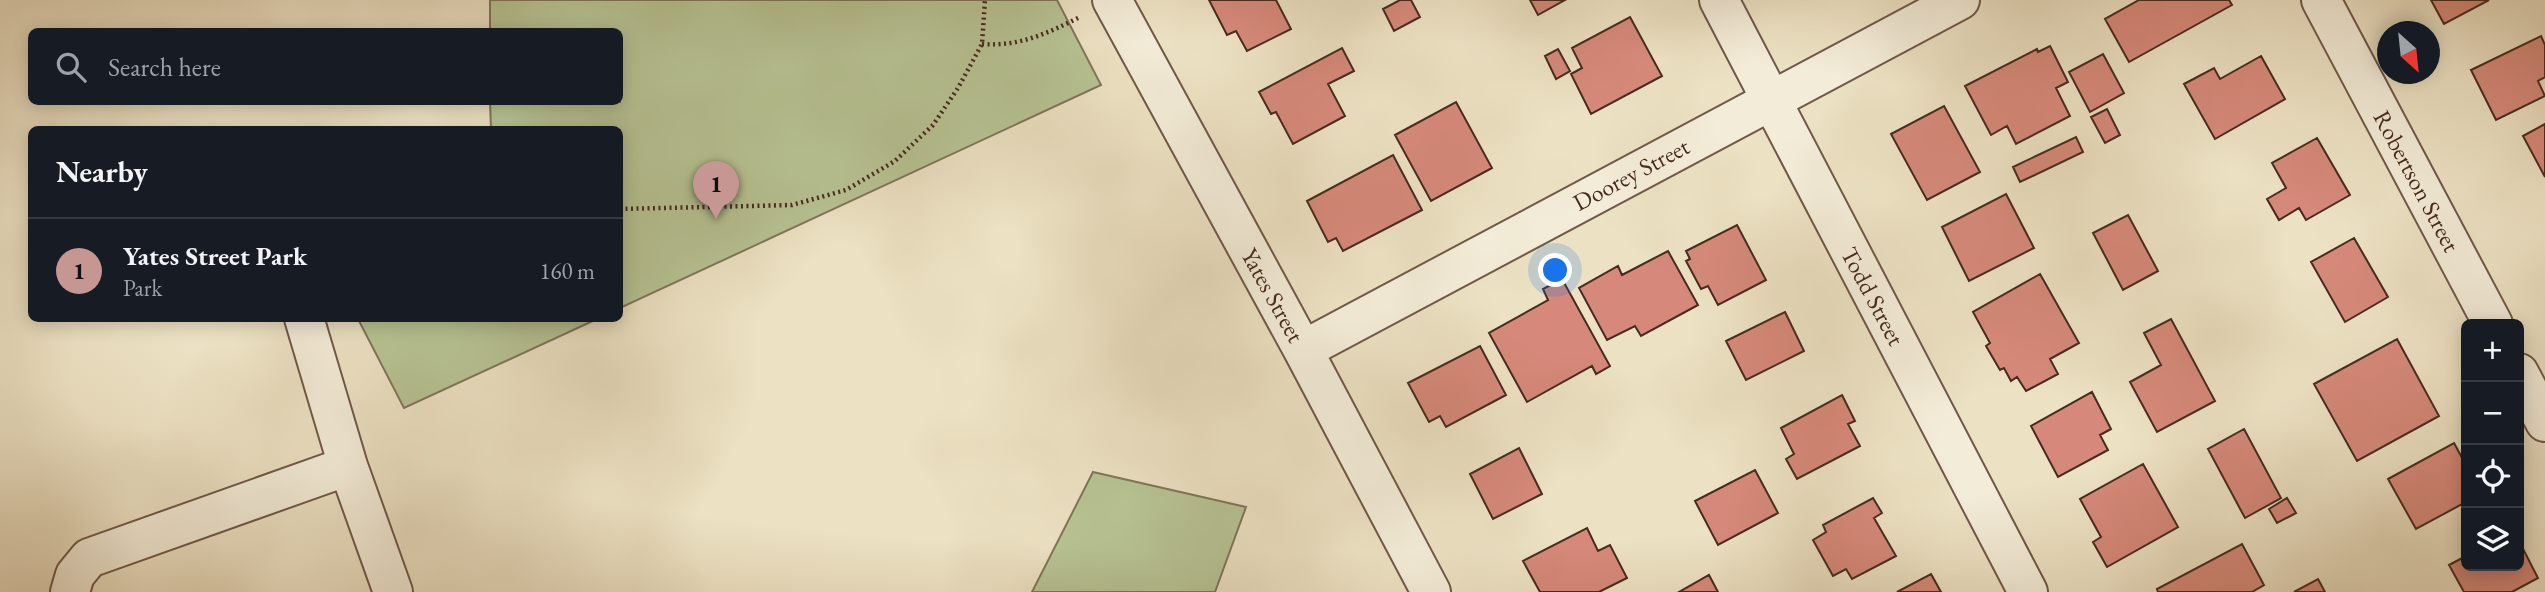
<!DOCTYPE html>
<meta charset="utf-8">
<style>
:root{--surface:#171b24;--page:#242831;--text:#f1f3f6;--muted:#9ea1a6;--line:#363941;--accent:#c59692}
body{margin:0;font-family:"EB Garamond",serif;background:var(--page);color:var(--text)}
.controls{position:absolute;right:21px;bottom:21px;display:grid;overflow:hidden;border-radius:10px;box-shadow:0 4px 18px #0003}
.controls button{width:63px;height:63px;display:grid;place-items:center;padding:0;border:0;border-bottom:2px solid var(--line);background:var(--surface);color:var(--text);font:35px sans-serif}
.compass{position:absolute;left:2377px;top:21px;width:63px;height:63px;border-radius:50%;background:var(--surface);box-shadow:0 4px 18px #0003;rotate:153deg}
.you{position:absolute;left:1556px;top:271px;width:24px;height:24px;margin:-18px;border:5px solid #fff;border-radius:50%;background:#1a73e8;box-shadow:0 0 0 10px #1a73e833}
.badge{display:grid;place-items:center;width:46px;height:46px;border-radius:50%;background:var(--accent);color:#111;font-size:23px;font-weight:700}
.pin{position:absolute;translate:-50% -58px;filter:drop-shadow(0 2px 4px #0008)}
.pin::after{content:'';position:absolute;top:37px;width:24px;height:21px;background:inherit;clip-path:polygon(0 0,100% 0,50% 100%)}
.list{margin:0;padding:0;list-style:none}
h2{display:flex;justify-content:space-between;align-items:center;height:91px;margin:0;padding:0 28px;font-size:30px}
h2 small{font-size:23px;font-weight:400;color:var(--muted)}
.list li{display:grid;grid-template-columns:46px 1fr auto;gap:21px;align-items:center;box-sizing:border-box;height:105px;padding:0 28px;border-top:2px solid var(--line)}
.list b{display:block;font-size:26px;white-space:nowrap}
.list p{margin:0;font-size:23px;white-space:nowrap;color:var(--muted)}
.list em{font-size:23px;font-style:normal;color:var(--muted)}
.icon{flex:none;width:38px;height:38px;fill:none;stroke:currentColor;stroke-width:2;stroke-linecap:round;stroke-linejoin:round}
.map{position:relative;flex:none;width:2545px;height:592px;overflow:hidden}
.search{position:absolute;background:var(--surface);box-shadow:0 4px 18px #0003;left:28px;top:28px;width:595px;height:77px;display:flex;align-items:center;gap:18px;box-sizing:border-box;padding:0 24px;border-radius:10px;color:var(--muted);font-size:26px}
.panel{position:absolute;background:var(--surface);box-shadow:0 4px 18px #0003;left:28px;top:126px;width:595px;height:196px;border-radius:10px}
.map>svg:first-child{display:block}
.green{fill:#b7c394;stroke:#7f765a;stroke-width:2}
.building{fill:#d6897a;stroke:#472a1f;stroke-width:2}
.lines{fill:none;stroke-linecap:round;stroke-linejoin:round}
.minor-casing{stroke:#705848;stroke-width:42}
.path{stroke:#472a1f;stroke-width:4.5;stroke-dasharray:2 3.5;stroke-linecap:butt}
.minor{stroke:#f3ecd8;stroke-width:38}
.labels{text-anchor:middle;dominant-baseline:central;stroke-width:5;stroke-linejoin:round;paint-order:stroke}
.street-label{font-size:24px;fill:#472a1f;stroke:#f3ecd8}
</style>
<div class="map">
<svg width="2545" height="592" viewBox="0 0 2545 592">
<rect width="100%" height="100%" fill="#ece1c3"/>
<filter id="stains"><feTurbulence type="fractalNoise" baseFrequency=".00286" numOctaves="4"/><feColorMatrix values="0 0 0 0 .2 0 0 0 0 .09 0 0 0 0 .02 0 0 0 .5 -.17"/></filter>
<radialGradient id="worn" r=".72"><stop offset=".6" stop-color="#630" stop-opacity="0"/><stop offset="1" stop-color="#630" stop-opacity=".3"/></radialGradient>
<!-- green -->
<path class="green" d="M490,0H1057L1101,85L620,308V130L491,129L490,102H620V32L490,31Z
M358,319H597L404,408Z
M1093,472L1246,507L1215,592H1032Z"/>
<!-- building -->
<path class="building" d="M1209,0H1276L1291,29L1247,51L1236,31L1227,35Z
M1400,0H1411L1420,17L1394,31L1383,9Z
M1530,0H1565L1538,15Z
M2139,0H2229L2232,5L2129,62L2105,19Z
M2431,0H2489L2444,24Z
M1630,17L1662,76L1591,114L1571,74L1582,68L1572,48Z
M2541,36L2545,45V77L2538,81L2545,96L2496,120L2471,70Z
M2050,46L2068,82L2056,88L2070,116L2016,144L2007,126L1991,135L1965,86L2037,49L2038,52Z
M1342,48L1354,71L1328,84L1345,116L1293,144L1276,112L1271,114L1259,92Z
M1558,49L1570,71L1556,79L1545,56Z
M2103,54L2124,93L2090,112L2069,72Z
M2261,56L2285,99L2215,139L2184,84L2214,68L2220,79Z
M1456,102L1492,168L1431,201L1395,135Z
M1944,106L1980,172L1927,200L1891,134Z
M2107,109L2120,135L2105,143L2091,117Z
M2545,124V177L2523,136Z
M2076,137L2083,152L2020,182L2013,167Z
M2317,138L2350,195L2306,220L2299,208L2279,220L2267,199L2286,188L2272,163Z
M1393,155L1422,210L1343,251L1336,238L1328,242L1307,201Z
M2006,194L2034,248L1969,281L1942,227Z
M2128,215L2158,271L2123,290L2093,233Z
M1737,225L1766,280L1718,305L1708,286L1701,289L1686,261L1690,259L1686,251Z
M2354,238L2388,297L2345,322L2311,262Z
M1668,251L1698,305L1641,336L1635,326L1607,340L1579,288L1618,266L1622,275Z
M2040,274L2079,343L2050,359L2058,374L2026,391L2017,377L2011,381L2004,368L2000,370L1986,346L1990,343L1973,312Z
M1562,279L1610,366L1596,374L1592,366L1527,402L1489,333L1548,300L1543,289Z
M1785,312L1804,351L1746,380L1726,341Z
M2171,319L2215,401L2157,432L2130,382L2161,365L2144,333Z
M2397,339L2439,416L2357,461L2314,384Z
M1480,346L1506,395L1446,427L1440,416L1429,422L1408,383Z
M2092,392L2111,429L2100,435L2108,450L2058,477L2031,426Z
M1842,395L1855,421L1848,424L1860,446L1797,479L1786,459L1794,454L1781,428Z
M2244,429L2281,498L2245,518L2208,449Z
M2454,443L2466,465V502L2416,529L2388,479Z
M1519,448L1542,494L1493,519L1470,474Z
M2143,464L2178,527L2107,567L2093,542L2101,537L2080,499Z
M1755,470L1778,513L1718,545L1695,501Z
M1873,498L1882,513L1874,518L1896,556L1852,579L1846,569L1833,576L1813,540L1826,532L1823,525Z
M2287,498L2296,513L2277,523L2269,509Z
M1587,528L1598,551L1610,545L1627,578L1599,592H1540L1523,561Z
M2519,541L2538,578L2512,592H2464L2449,565L2466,556V566H2519Z
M2242,544L2264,585L2252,592H2158L2157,589Z
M1931,574L1941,592H1897Z
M1709,575L1718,592H1679Z
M2318,579L2325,592H2294Z"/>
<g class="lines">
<defs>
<path id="minor" d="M1112,0L1303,350L1431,592
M1719,0L2028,592
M2321,0L2493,324
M304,318L348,466L393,592
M1303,350L1960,0
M2519,373L2545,422
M70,592L75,575L89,558L348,466"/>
</defs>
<!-- minor casing -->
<use href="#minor" class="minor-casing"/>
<!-- path -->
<path class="path" d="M982,44C1019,47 1048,33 1080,17
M620,209L792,205L846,190L895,161L933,125L958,88L982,44L985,0"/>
<!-- minor -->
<use href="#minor" class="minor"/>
</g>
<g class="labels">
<!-- street labels -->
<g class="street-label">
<text transform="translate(1631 174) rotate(-28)">Doorey Street</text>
<text transform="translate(2417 181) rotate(62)">Robertson Street</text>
<text transform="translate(1273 295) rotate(61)">Yates Street</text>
<text transform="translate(1873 296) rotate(62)">Todd Street</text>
</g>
</g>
<rect width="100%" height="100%" filter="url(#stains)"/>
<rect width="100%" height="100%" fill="url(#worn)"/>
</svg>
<div class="controls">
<button>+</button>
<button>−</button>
<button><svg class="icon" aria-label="locate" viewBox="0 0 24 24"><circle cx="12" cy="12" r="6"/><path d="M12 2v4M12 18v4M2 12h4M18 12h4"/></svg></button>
<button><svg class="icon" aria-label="layers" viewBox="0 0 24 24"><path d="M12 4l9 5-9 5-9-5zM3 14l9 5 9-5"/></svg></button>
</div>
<svg class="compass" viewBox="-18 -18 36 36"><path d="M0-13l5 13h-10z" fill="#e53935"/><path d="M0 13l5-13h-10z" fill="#9ea1a6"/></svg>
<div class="you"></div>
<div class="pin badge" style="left:716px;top:219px">1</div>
<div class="search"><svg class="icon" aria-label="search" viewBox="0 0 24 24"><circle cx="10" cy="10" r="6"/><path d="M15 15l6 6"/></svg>Search here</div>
<section class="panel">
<h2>Nearby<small></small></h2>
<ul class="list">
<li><span class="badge">1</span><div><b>Yates Street Park</b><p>Park</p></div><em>160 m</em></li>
</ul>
</section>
</div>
